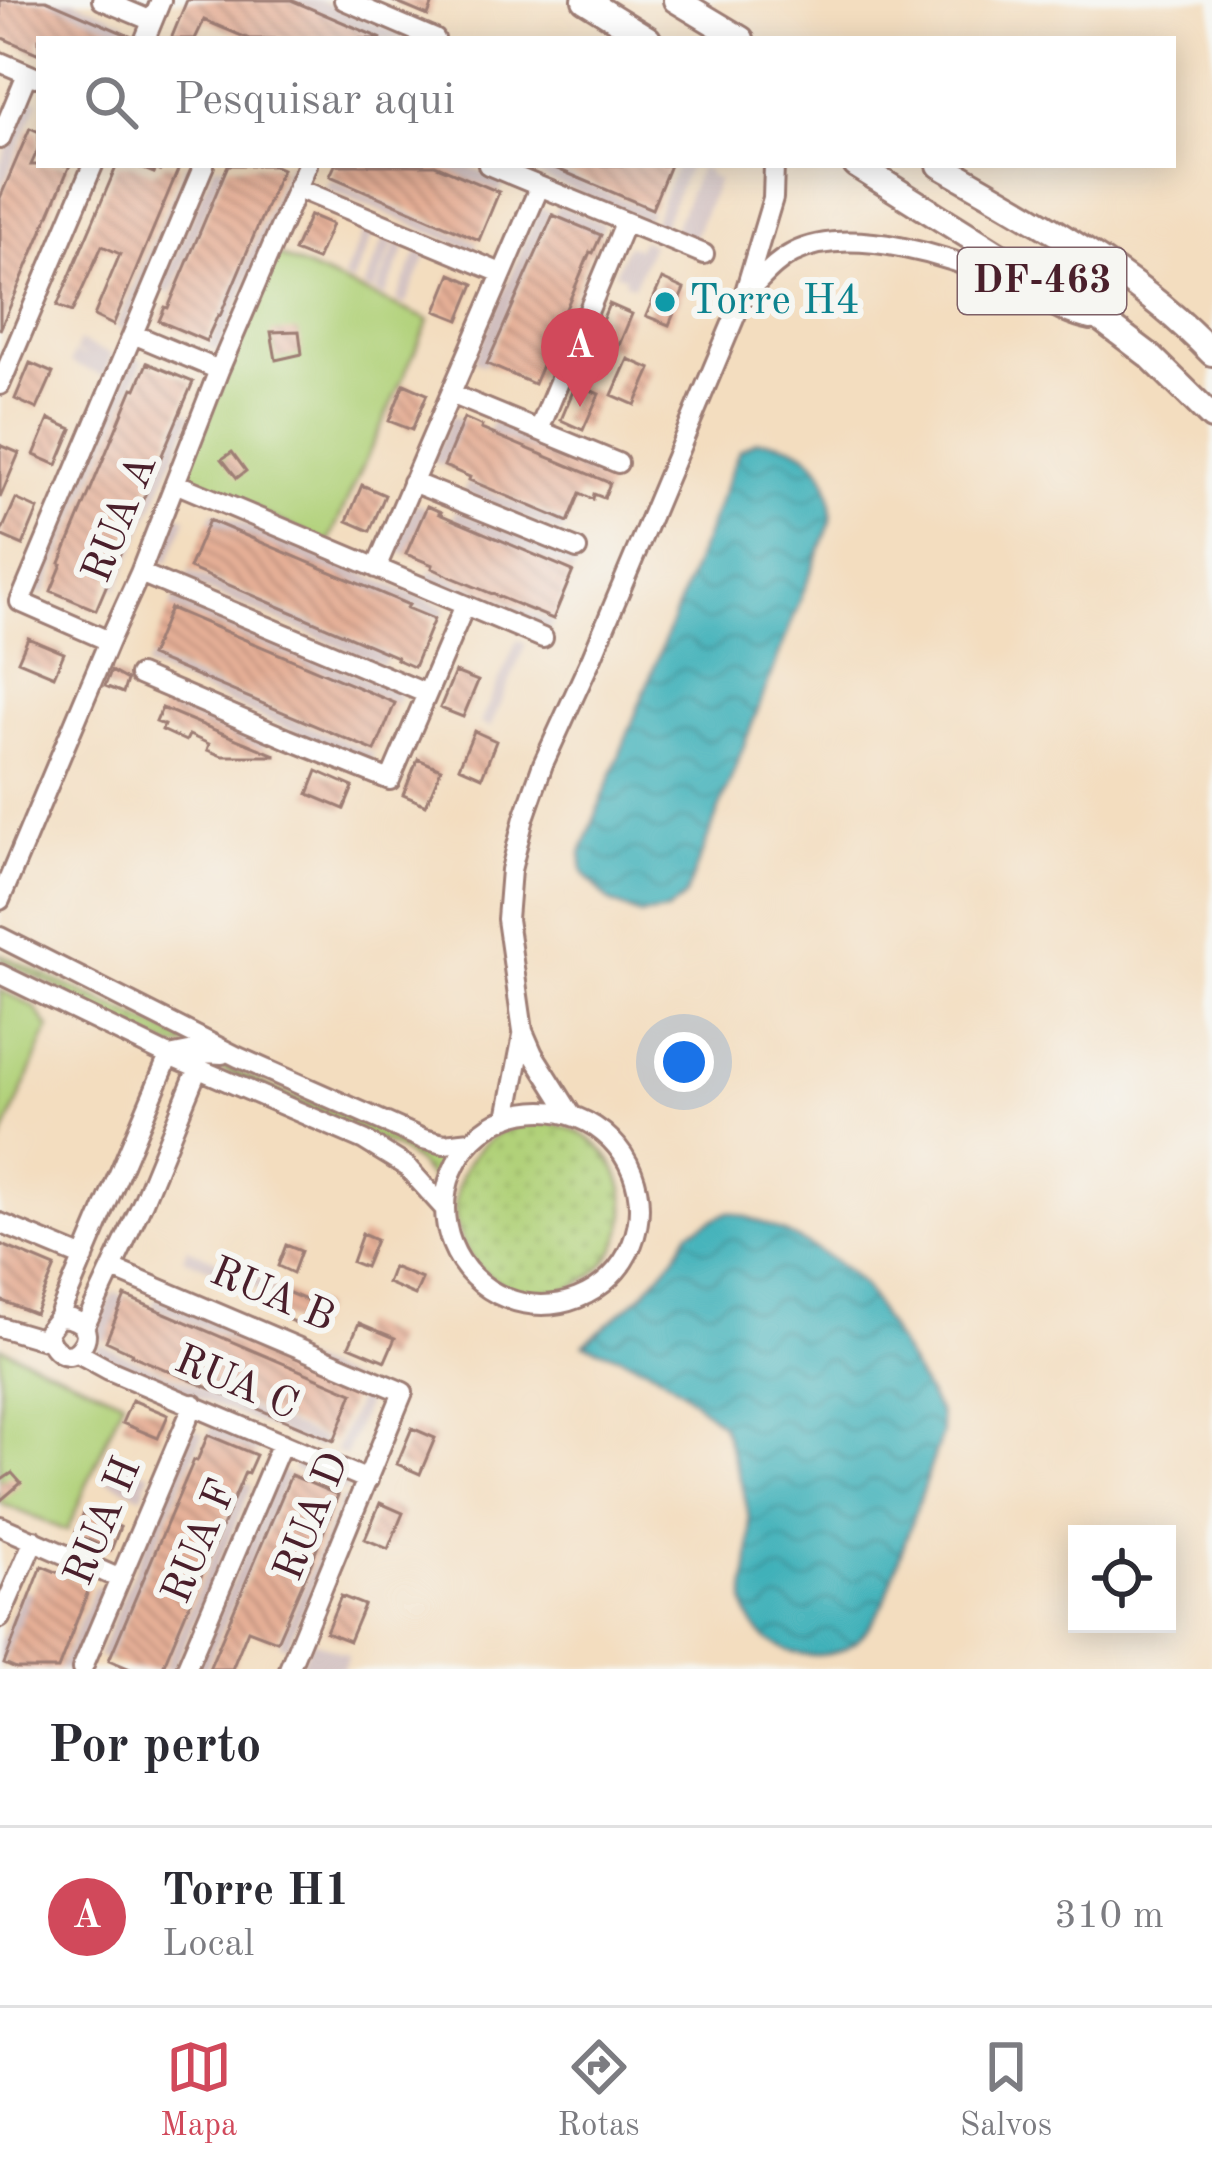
<!DOCTYPE html>
<html lang="pt">
<style>
:root{--surface:#fff;--page:#f7f7f7;--text:#2b2b33;--muted:#7c7c81;--line:#e1e1e2;--accent:#d1495b}
body{margin:0;font-family:"Old Standard TT",serif;background:var(--page);color:var(--text)}
.controls{position:absolute;right:36px;bottom:36px;display:grid;overflow:hidden;border-radius:0px;box-shadow:0 6px 30px #0003}
.controls button{width:108px;height:108px;display:grid;place-items:center;padding:0;border:0;border-bottom:3px solid var(--line);background:var(--surface);color:var(--text);font:60px sans-serif}
.you{position:absolute;left:684px;top:1062px;width:42px;height:42px;margin:-30px;border:9px solid #fff;border-radius:50%;background:#1a73e8;box-shadow:0 0 0 18px #1a73e833}
.badge{display:grid;place-items:center;width:78px;height:78px;border-radius:50%;background:var(--accent);color:#fff;font-size:39px;font-weight:700}
.pin{position:absolute;translate:-50% -99px;filter:drop-shadow(0 3px 6px #0008)}
.pin::after{content:'';position:absolute;top:63px;width:42px;height:36px;background:inherit;clip-path:polygon(0 0,100% 0,50% 100%)}
.list{margin:0;padding:0;list-style:none}
h2{display:flex;justify-content:space-between;align-items:center;height:156px;margin:0;padding:0 48px;font-size:51px}
h2 small{font-size:39px;font-weight:400;color:var(--muted)}
.list li{display:grid;grid-template-columns:78px 1fr auto;gap:36px;align-items:center;box-sizing:border-box;height:180px;padding:0 48px;border-top:3px solid var(--line)}
.list b{display:block;font-size:45px;white-space:nowrap}
.list p{margin:0;font-size:39px;white-space:nowrap;color:var(--muted)}
.list em{font-size:39px;font-style:normal;color:var(--muted)}
.icon{flex:none;width:66px;height:66px;fill:none;stroke:currentColor;stroke-width:2;stroke-linecap:round;stroke-linejoin:round}
.map{position:relative;flex:none;width:1212px;height:1669px;overflow:hidden}
.search{position:absolute;background:var(--surface);box-shadow:0 6px 30px #0003;left:36px;right:36px;top:36px;height:132px;display:flex;align-items:center;gap:30px;box-sizing:border-box;padding:0 42px;border-radius:0px;color:var(--muted);font-size:45px}
.sheet{height:336px;background:var(--surface)}
nav{display:flex;justify-content:space-around;align-items:center;box-sizing:border-box;height:168px;border-top:3px solid var(--line);background:var(--surface);font-size:33px;color:var(--muted)}
nav a{display:grid;justify-items:center;gap:6px}
nav .on{color:var(--accent)}
.map>svg:first-child{display:block}
.industrial{fill:#d1bfbf}
.grass{fill:url(#grass-dots);stroke:#7e7852;stroke-width:3}
.park{fill:#b1d179;stroke:#7e7852;stroke-width:3}
.water{fill:url(#water-waves);stroke:#466872;stroke-width:3}
.building{fill:url(#building-back-hatch)}
.lines{fill:none;stroke-linecap:round;stroke-linejoin:round}
.minor-casing{stroke:#9e7e75;stroke-width:24}
.major-casing{stroke:#9e7e75;stroke-width:30}
.minor{stroke:#fff;stroke-width:18}
.major{stroke:#fff;stroke-width:24}
.culture-dot{fill:#0f9aa8;stroke:#f6f6f2;stroke-width:4.5}
.labels{text-anchor:middle;dominant-baseline:central;stroke-width:12;stroke-linejoin:round;paint-order:stroke}
.shield{fill:#f6f6f2;stroke:#7e6067;stroke-width:3}
.shield-label{font-size:39px;font-weight:bold;fill:#4a1f2b}
.culture-label{font-size:42px;fill:#0d838f;stroke:#f6f6f2;text-anchor:start}
.street-label{font-size:42px;fill:#4a1f2b;stroke:#f6f6f2}
</style>
<div class="map">
<svg width="1212" height="1669" viewBox="0 0 1212 1669">
<defs>
<pattern id="grass-dots" width="8" height="8" patternUnits="userSpaceOnUse" patternTransform="scale(3)"><rect width="8" height="8" fill="#b1d179"/><path d="M2 2h.1M6 6h.1" fill="none" stroke="#9ab369" stroke-width="1.8" stroke-linecap="round"/></pattern>
<pattern id="water-waves" width="16" height="10" patternUnits="userSpaceOnUse" patternTransform="scale(3)"><rect width="16" height="10" fill="#41b1b9"/><path d="M0 5q4-4 8 0t8 0" fill="none" stroke="#388f97"/></pattern>
<pattern id="building-back-hatch" width="6" height="6" patternUnits="userSpaceOnUse" patternTransform="scale(3)"><rect width="6" height="6" fill="#e5af96"/><path d="M-1 5l2 2M0 0l6 6M5-1l2 2" fill="none" stroke="#bc8e7b"/></pattern>
</defs>
<rect width="100%" height="100%" fill="#f6f6f2"/>
<filter id="ink" filterUnits="userSpaceOnUse"><feTurbulence type="fractalNoise" baseFrequency=".00833" numOctaves="2"/><feDisplacementMap in="SourceGraphic" scale="24" xChannelSelector="R" yChannelSelector="G"/><feConvolveMatrix kernelMatrix="1 2 1 2 8 2 1 2 1" color-interpolation-filters="sRGB"/></filter>
<filter id="wash" filterUnits="userSpaceOnUse"><feTurbulence type="fractalNoise" baseFrequency=".004" numOctaves="4" result="noise"/><feDisplacementMap in="SourceGraphic" scale="48" xChannelSelector="R" yChannelSelector="G"/><feGaussianBlur stdDeviation="2.7" result="paint"/><feColorMatrix in="noise" values="0 0 0 0 0 0 0 0 0 0 0 0 0 0 0 0 0 1.4 0 .05"/><feComposite in="paint" operator="in"/></filter>
<g filter="url(#wash)">
<rect width="100%" height="100%" fill="#f3ddbf"/>
<!-- industrial -->
<path class="industrial" d="M45,0H74L126,22L122,32Z
M291,0H319L412,39H383Z
M29,97L39,101L0,193V165Z
M185,165H194L124,331L116,327Z
M214,165H226L171,294L161,289Z
M287,165H297L218,351L209,347Z
M436,165H464L504,182L500,192Z
M513,165H541L651,211L646,221Z
M677,165H689L662,228L652,224Z
M700,167L710,172L709,176L718,180L693,241L673,232Z
M329,179L477,242L474,251L325,188Z
M558,205L604,224L599,235L554,215Z
M540,207L551,212L485,365L474,361Z
M365,228L374,232L353,283L343,279Z
M385,236L395,241L374,292L364,288Z
M642,240L652,244L634,286L624,282L626,277L615,273L627,245L637,249Z
M397,242L406,246L385,297L376,293Z
M418,250L427,254L405,305L396,301Z
M589,264L597,267L544,390L537,387Z
M79,341L112,355L103,376L70,363L74,353L88,357L75,351Z
M134,357L143,360L44,595L35,591Z
M184,411L192,414L118,589L111,586Z
M452,415L463,420L443,466L432,461Z
M493,421L616,473L611,484L488,432Z
M468,482L566,524L561,534L463,492Z
M415,503L426,508L406,554L394,549Z
M456,510L579,560L574,571L452,520Z
M213,511L446,608L441,618L209,521Z
M177,514L187,518L168,563L158,558Z
M431,570L553,622L548,632L426,580Z
M189,571L388,655L383,665L185,581Z
M174,597L400,693L396,703L170,607Z
M517,640L526,644L490,728L480,723Z
M150,658L374,754L370,764L146,667Z
M167,698L265,740L261,750L163,708Z
M187,1248L276,1285L272,1295L183,1258Z
M114,1292L125,1297L105,1342L93,1337Z
M156,1297L357,1383L353,1392L152,1306Z
M99,1344L324,1439L319,1449L95,1354Z
M362,1389L371,1393L345,1456L335,1451Z
M213,1424L259,1444L255,1454L208,1435Z
M193,1429L203,1433L108,1660L98,1656Z
M112,1458L150,1474L146,1484L139,1481L146,1485L142,1496L103,1479Z
M297,1460L349,1481L345,1492L293,1470Z
M279,1470L289,1474L206,1669H195Z
M244,1482L252,1486L174,1669H164Z
M342,1497L349,1500L287,1647L279,1644Z
M95,1586L105,1590L71,1669H59Z
M22,1589L33,1593L0,1669V1642Z
M311,1640L348,1655L343,1669H298Z"/>
<!-- grass -->
<path class="grass" d="M0,954L192,1044L175,1048L95,1013L55,986L3,961Z
M190,1056L219,1064L298,1099L344,1113L443,1156L446,1160L436,1185L417,1163L397,1148Z
M455 1208a85 85 0 1 1 170 0a85 85 0 1 1-170 0Z"/>
<!-- park -->
<path class="park" d="M275,254L429,320L328,543L184,477Z
M0,990L34,1007L49,1028L0,1145Z
M0,1347L123,1400L67,1531L0,1503Z"/>
<!-- water -->
<path class="water" d="M756,441C808,440 835,471 831,521L685,897L667,911L640,915L610,902L583,872L581,853L739,451Z
M728,1212C768,1220 838,1257 865,1288L939,1413L942,1433L884,1603C867,1633 852,1654 816,1655C783,1656 746,1634 745,1598C745,1580 750,1562 750,1543C751,1512 742,1483 732,1454C729,1446 727,1435 723,1428C719,1421 709,1414 703,1409C665,1371 634,1361 584,1344L643,1294L675,1256L689,1232Z"/>
<g id="blocks">
<!-- building -->
<path class="building" d="M0,0H46L132,37V39H39V54L0,37Z
M187,0H291L382,39H249L204,20L195,39H171Z
M390,0H434L428,16Z
M30,128L39,132V147L31,165H70L0,330V198Z
M117,165H134L154,173L156,169L160,171L163,165H180L113,325L94,316L120,254L102,246L72,312L57,306Z
M228,165H273L282,169L220,316L218,315L206,341L159,321L165,307L168,308Z
M335,165H435L499,192L479,240L330,176Z
M548,165H670L652,209Z
M310,215L332,224L317,260L294,251Z
M553,215L601,235L593,253L590,252L534,384L487,364Z
M451,274L474,284L459,320L436,311Z
M662,279L684,289L669,325L646,316Z
M609,304L632,314L617,350L594,340Z
M299,331L302,354L276,360L271,332Z
M628,359L651,369L635,405L612,395Z
M30,363L53,373L37,409L15,399Z
M147,363L193,382L96,610L51,591L62,564L60,563L133,388L136,389Z
M404,384L427,394L412,430L389,421Z
M576,384L599,394L583,430L561,420Z
M464,418L482,426L481,429L610,483L604,498L594,494L593,499L580,493L568,522L469,480L470,477L444,466Z
M49,419L72,429L57,465L34,455Z
M0,445L19,453L0,498Z
M232,452L246,471L237,478L222,459Z
M362,485L385,495L370,531L347,521Z
M16,499L38,509L23,545L0,535Z
M427,506L441,512L439,514L573,571L553,619L451,577L432,568L433,565L406,554Z
M209,520L409,605L407,608L434,619L414,667L396,659L397,657L189,568Z
M170,608L395,703L375,751L150,656Z
M28,638L64,653L54,676L18,661Z
M111,671L127,680L123,693L105,686Z
M455,672L478,681L463,717L440,708Z
M162,708L275,755V756H222L207,750L209,744L189,735L186,741L162,730L164,725L156,722Z
M474,731L496,741L482,777L459,767Z
M418,759L441,769L426,805L403,795Z
M317,771L353,787L344,809L308,794Z
M362,1234L376,1240L365,1267L352,1262Z
M0,1244L55,1267L35,1314L0,1300Z
M286,1245L301,1251L293,1273L278,1266Z
M393,1267L422,1279L415,1295L387,1283Z
M287,1292L323,1307L313,1330L277,1315Z
M125,1296L353,1393L334,1441L131,1355L132,1353L106,1341Z
M359,1323L395,1338L385,1361L349,1346Z
M132,1400L168,1415L158,1438L122,1423Z
M412,1428L435,1438L420,1474L397,1464Z
M208,1435L256,1455L248,1473L245,1472L162,1669H130L109,1660L194,1460L197,1461Z
M12,1473L21,1483L0,1501V1481Z
M291,1475L338,1495L310,1566L277,1641L248,1630L232,1669H209Z
M380,1503L403,1513L388,1549L365,1539Z
M84,1512L120,1527L111,1550L75,1534Z
M42,1566L90,1586L58,1669H16L4,1664Z
M341,1596L364,1605L349,1641L326,1632Z"/>
</g>
</g>
<g filter="url(#ink)">
<use href="#blocks" fill-opacity="0" stroke="#9e7e75" stroke-width="3"/>
<g class="lines">
<defs>
<path id="minor" d="M102,0L152,21
M344,0L435,39
M145,39L161,0
M0,62L35,77
M0,139L27,74
M488,165L704,254
M297,188L501,273
M744,295C760,281 773,263 793,253C850,224 952,257 1007,282C1034,294 1061,314 1091,320
M133,334L219,370
M0,385L93,165
M451,394L618,463
M539,430L625,223
M412,482L577,549
M175,483L543,638
M376,568L539,188
M140,573L425,693
M109,641L20,602L204,165
M139,675L288,739L390,780L465,605
M0,900L109,641L140,573L219,370L307,165
M0,937L238,1057L423,1139L444,1144L471,1141
M0,974L169,1056L364,1140L406,1166L444,1208
M445 1208a97 97 0 1 1 194 0a97 97 0 1 1-194 0Z
M572,1116L533,1054L523,1031L507,919L511,870L524,818L543,764L592,657L744,295L773,198L774,165
M507,1118L523,1035
M0,1223L84,1258
M113,1269L403,1392L289,1669
M58,1318C74,1315 96,1328 81,1347C68,1365 50,1349 47,1332L58,1318L169,1056L189,1052L222,1054
M0,1327L48,1341
M84,1328L143,1202L198,1068
M76,1352L109,1370L368,1480
M0,1526L118,1578
M0,1618L34,1540
M82,1669L194,1404
M186,1669L282,1443"/>
<path id="major" d="M585,0L648,39
M676,0L741,39
M856,165L1101,319L1150,356L1212,417
M940,165C1035,220 1136,273 1212,353"/>
</defs>
<!-- minor casing -->
<use href="#minor" class="minor-casing"/>
<!-- major casing -->
<use href="#major" class="major-casing"/>
<!-- minor -->
<use href="#minor" class="minor"/>
<!-- major -->
<use href="#major" class="major"/>
</g>
</g>
<!-- markers -->
<circle class="culture-dot" cx="665" cy="302" r="12"/>
<g class="labels">
<!-- shield labels -->
<rect class="shield" x="958" y="248" width="168" height="66" rx="9"/>
<g class="shield-label">
<text x="1042" y="281">DF-463</text>
</g>
<!-- culture labels -->
<g class="culture-label">
<text x="689" y="302">Torre H4</text>
</g>
<!-- street labels -->
<g class="street-label">
<text transform="translate(121 519) rotate(-68)">RUA A</text>
<text transform="translate(272 1296) rotate(23)">RUA B</text>
<text transform="translate(236 1384) rotate(23)">RUA C</text>
<text transform="translate(313 1517) rotate(-68)">RUA D</text>
<text transform="translate(104 1522) rotate(-67)">RUA H</text>
<text transform="translate(201 1542) rotate(-67)">RUA F</text>
</g>
</g>
</svg>
<div class="controls">
<button><svg class="icon" aria-label="locate" viewBox="0 0 24 24"><circle cx="12" cy="12" r="6"/><path d="M12 2v4M12 18v4M2 12h4M18 12h4"/></svg></button>
</div>
<div class="you"></div>
<div class="pin badge" style="left:580px;top:407px">A</div>
<div class="search"><svg class="icon" aria-label="search" viewBox="0 0 24 24"><circle cx="10" cy="10" r="6"/><path d="M15 15l6 6"/></svg>Pesquisar aqui</div>
</div>
<section class="sheet">
<h2>Por perto<small></small></h2>
<ul class="list">
<li><span class="badge">A</span><div><b>Torre H1</b><p>Local</p></div><em>310 m</em></li>
</ul>
</section>
<nav>
<a class="on"><svg class="icon" aria-label="map" viewBox="0 0 24 24"><path d="M3 6l6-2 6 2 6-2v14l-6 2-6-2-6 2zM9 4v14M15 6v14"/></svg>Mapa</a>
<a><svg class="icon" aria-label="directions" viewBox="0 0 24 24"><path d="M12 3l9 9-9 9-9-9zM9 14v-3h6M13 9l2 2-2 2"/></svg>Rotas</a>
<a><svg class="icon" aria-label="saved" viewBox="0 0 24 24"><path d="M7 4h10v16l-5-4-5 4z"/></svg>Salvos</a>
</nav>
